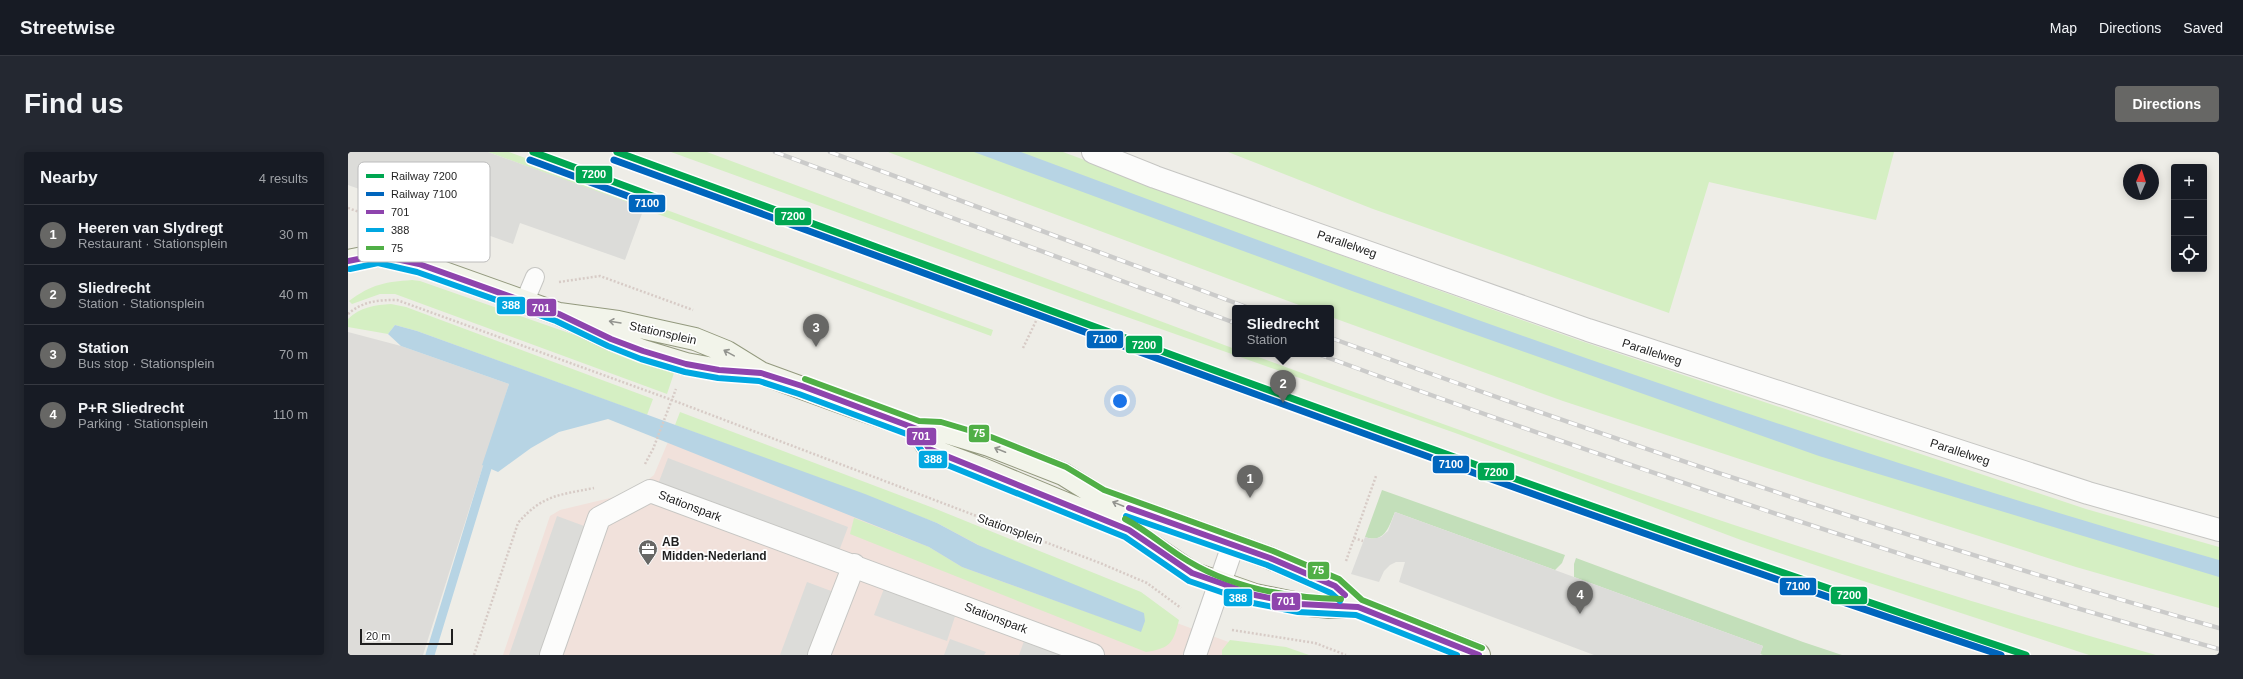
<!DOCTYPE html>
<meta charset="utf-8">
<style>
:root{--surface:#171b24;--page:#242831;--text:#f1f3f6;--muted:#9ea1a6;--line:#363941;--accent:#676765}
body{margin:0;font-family:Helvetica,sans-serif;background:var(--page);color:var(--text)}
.controls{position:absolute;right:12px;top:12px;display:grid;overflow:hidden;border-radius:4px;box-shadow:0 2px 10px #0003}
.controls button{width:36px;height:36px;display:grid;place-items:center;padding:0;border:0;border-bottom:1px solid var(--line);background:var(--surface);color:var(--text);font:20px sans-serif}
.compass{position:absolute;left:1775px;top:12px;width:36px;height:36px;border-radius:50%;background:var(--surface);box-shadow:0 2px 10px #0003;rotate:3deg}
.scale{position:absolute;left:12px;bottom:10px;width:93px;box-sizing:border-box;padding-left:4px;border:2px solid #1f1f1f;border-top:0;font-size:11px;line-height:14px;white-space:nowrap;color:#1f1f1f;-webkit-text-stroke:3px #fff;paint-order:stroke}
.you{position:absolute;left:772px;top:249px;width:14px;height:14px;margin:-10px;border:3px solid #fff;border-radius:50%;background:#1a73e8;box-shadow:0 0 0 6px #1a73e833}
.badge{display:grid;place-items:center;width:26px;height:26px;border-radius:50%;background:var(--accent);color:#fff;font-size:13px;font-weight:700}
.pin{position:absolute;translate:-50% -33px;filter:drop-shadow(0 1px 2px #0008)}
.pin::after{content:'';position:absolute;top:21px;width:14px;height:12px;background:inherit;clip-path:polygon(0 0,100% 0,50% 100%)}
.popup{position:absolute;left:884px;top:153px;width:102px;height:52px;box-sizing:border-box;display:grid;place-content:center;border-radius:4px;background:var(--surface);filter:drop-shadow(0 1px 3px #0005);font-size:13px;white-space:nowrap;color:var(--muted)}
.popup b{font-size:15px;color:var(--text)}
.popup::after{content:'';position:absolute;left:50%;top:100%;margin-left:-8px;border:8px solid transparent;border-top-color:var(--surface)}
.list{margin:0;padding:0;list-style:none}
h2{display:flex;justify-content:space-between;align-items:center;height:52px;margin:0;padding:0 16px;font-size:17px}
h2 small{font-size:13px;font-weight:400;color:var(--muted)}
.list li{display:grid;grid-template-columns:26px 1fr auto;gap:12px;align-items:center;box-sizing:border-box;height:60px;padding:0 16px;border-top:1px solid var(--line)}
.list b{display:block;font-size:15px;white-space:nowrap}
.list p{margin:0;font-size:13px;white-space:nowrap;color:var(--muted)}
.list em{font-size:13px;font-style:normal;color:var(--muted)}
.icon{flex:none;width:22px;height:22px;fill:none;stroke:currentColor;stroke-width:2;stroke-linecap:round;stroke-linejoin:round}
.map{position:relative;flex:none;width:1871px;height:503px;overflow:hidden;border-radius:4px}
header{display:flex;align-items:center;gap:24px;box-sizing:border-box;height:56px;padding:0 20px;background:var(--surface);border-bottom:1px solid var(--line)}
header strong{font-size:19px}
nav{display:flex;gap:22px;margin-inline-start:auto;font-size:14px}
.intro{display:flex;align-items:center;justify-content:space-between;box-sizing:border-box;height:96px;padding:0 24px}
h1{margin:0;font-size:28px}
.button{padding:10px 18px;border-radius:4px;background:var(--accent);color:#fff;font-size:14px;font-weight:700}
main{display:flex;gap:24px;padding:0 24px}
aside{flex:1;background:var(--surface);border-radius:4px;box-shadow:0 2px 10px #0003}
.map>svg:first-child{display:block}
.residential{fill:#dddcd9}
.commercial{fill:#f1e1db}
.grass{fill:#d5efc3}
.forest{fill:#c3dfba}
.parking{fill:#dcdcd9}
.water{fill:#b7d4e4}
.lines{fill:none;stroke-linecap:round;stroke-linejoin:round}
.stream{stroke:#b7d4e4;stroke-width:9}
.service-casing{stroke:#c6c6c3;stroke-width:20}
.minor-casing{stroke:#c6c6c3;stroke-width:24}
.tertiary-casing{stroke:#c6c6c3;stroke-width:24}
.secondary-casing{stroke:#93997e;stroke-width:24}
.path{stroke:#d7cbc6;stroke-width:2.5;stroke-dasharray:2 2;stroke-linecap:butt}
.service{stroke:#fcfcfb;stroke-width:18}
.minor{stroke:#fcfcfb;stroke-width:22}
.tertiary{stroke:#fcfcfb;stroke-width:22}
.secondary{stroke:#f2f4ea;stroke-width:22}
.rail-casing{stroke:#cbcbca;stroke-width:4.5}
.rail{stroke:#fff;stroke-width:3;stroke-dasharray:9;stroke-linecap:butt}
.bus-1-casing{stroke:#fff;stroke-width:9}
.bus-2-casing{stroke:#fff;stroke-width:9}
.bus-3-casing{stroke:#fff;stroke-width:9}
.bus-1{stroke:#8e44ad;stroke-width:6}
.bus-2{stroke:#00a7e1;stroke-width:6}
.bus-3{stroke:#50af46;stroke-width:6}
.rail-1-casing{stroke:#fff;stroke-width:10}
.rail-2-casing{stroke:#fff;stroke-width:10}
.rail-1{stroke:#00a651;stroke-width:7}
.rail-2{stroke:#0065bd;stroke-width:7}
.oneway{stroke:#93948f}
.labels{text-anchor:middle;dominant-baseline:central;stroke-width:3.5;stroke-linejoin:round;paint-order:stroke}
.street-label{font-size:12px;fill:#1f1f1f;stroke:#fff}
.poi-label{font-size:12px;font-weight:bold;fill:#1f1f1f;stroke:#fff;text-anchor:start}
.key{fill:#fff;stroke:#bcbcbc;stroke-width:1}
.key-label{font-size:11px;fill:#1f1f1f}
.line-badge{stroke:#fff;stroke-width:1.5}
.badge-label{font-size:11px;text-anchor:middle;font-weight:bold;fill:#fff}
</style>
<header>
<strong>Streetwise</strong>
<nav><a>Map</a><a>Directions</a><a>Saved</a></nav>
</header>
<div class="intro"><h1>Find us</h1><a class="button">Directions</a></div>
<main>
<aside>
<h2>Nearby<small>4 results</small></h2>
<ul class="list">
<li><span class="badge">1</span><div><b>Heeren van Slydregt</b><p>Restaurant · Stationsplein</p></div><em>30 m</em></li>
<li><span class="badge">2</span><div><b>Sliedrecht</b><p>Station · Stationsplein</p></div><em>40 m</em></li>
<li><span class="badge">3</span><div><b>Station</b><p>Bus stop · Stationsplein</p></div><em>70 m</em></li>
<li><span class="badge">4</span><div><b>P+R Sliedrecht</b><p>Parking · Stationsplein</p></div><em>110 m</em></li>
</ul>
</aside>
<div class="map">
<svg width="1871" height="503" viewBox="0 0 1871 503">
<rect width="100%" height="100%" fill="#eeede7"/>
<!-- residential -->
<path class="residential" d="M0,180L53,194L161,232L75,503H0Z"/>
<!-- commercial -->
<path class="commercial" d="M325,278L793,446L826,470L886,492L946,503H155L202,364L212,358L283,341L306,323Z"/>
<!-- grass -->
<path class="grass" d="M140,0H161L645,178L643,184Z
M323,0H359L887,197V202H902C1200,312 1502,417 1808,503H1741L1494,422L1393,388L1110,282L728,147Z
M540,0H715L1014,111L1233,189L1738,357L1871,395V456L1728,415L1468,332L1215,249L983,165V156H959Z
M880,0H1546L1528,68L1361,30L1321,161L1025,57Z
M64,128L72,129L327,218L319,242L47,142H32L4,152L1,149C24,132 37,130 64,128Z
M43,152L58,155L305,247L299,263L69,179L47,173L40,182L0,175V167C12,155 27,153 43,152Z
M332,260L588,357L793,440L831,468C825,491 823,496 798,500L502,382L506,366L581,395L614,415L792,479L589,371L327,273Z
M882,488L938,495L961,503H874V498Z"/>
<!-- forest -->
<path class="forest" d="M1034,338L1217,403L1214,411L1207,418L1047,360C1041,374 1037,392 1017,385Z
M1228,406L1455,490L1494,503H1415L1412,502L1415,494L1226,425V412Z"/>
<!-- parking -->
<path class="parking" d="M0,0H140L296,56L277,108L172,71L165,92L0,33Z
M320,306L500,375L488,407L307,340Z
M1047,360L1226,425L1415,494L1412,503H1246L1051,430L1057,410H1048L1042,413L1036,419L1031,430L1003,422L1017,385L1024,387L1033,385L1040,379Z
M209,364L247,378L203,503H161Z
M540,426L611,452L599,489L526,463Z
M459,430L494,443L471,503H432Z
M680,478L745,503H671Z
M602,487L638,500L636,503H596Z"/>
<!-- water -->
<path class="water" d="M626,0H673C1068,148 1465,293 1871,408V425L1471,304L1004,139Z
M47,173L69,179L517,342L589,371L630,393L796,461L797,469L793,480L614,415L581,395L260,267L211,280L183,296L150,320L134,313L161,232L53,194L40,182Z"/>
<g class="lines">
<!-- stream -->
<path class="stream" d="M82,503L139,316"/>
<defs>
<path id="service" d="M176,151L187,125"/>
<path id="minor" d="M203,503L251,366L302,339L745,503
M471,503L506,413
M847,503L885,393"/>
<path id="tertiary" d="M745,0L807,25L1240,178L1740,341L1871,378"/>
<path id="secondary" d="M0,109L30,103L71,112L211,162L263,187L295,199L338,212L371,218L410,220
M211,162L270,170L347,187L379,200L413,221L509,256L569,277L591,278L641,293L715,322L752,345L922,406L987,434L1010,455L1131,503
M569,277L581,297L632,316L781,378L844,421L907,443L951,452L982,455H1010"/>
</defs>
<!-- service casing -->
<use href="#service" class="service-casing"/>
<!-- minor casing -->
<use href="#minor" class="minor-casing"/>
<!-- tertiary casing -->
<use href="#tertiary" class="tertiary-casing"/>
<!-- secondary casing -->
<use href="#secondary" class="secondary-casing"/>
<!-- path -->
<path class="path" d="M0,56L77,83
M211,130L252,124L345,158
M0,162C15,149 30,148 49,148L324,248L752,411L799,431L833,456
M675,196L688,169
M297,312L305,297L328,237
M1006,386L1015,389
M998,409L1028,324
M884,478L967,491L998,503
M126,503L170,371C194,343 211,343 246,336"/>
<!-- service -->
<use href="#service" class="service"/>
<!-- minor -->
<use href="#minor" class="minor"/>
<!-- tertiary -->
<use href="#tertiary" class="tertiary"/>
<!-- secondary -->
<use href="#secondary" class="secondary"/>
<defs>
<path id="rail" d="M427,0L887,171
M482,0L901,156
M983,186C1276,292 1571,391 1871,476
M970,202C1267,311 1567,412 1871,497"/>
</defs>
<!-- rail casing -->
<use href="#rail" class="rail-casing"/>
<!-- rail -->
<use href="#rail" class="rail"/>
<defs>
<path id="bus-1" d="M0,109L30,103L71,112L211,162L263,187L295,199L338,212L371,218L413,221L454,234L569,277L581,297L781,378L844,421L907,443L951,452L1010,455L1131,503
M781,356L922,406L987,434L997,443"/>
<path id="bus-2" d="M2,117L30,111L69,120L208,169L260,194L293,207L337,220L370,226L411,229L451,242L564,284L577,304L777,385L841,429L905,451L950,460L1008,463L1109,503
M778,364L919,413L983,441L992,449"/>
<path id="bus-3" d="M457,227L571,269L593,270L643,285L718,315L756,338L925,399L991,427L1014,448L1134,496
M777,367C800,379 818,396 840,409C885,436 942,446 993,447"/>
</defs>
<!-- bus-1 casing -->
<use href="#bus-1" class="bus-1-casing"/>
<!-- bus-2 casing -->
<use href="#bus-2" class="bus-2-casing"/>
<!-- bus-3 casing -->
<use href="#bus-3" class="bus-3-casing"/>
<!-- bus-1 -->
<use href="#bus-1" class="bus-1"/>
<!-- bus-2 -->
<use href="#bus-2" class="bus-2"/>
<!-- bus-3 -->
<use href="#bus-3" class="bus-3"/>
<defs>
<path id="rail-1" d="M185,0L307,45
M269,0C738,171 1205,346 1678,503"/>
<path id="rail-2" d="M182,8L304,53
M266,8C727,175 1187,349 1653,503"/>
</defs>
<!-- rail-1 casing -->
<use href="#rail-1" class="rail-1-casing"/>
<!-- rail-2 casing -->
<use href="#rail-2" class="rail-2-casing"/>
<!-- rail-1 -->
<use href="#rail-1" class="rail-1"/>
<!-- rail-2 -->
<use href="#rail-2" class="rail-2"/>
</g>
<!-- one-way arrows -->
<defs><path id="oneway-shaft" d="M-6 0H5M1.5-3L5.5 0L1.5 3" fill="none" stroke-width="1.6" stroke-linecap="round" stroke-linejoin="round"/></defs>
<g class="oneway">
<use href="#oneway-shaft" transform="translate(267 170) rotate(-171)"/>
<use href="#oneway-shaft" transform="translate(381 201) rotate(-151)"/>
<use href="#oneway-shaft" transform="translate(652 298) rotate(-158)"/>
<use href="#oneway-shaft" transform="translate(770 352) rotate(-158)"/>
</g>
<!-- icons -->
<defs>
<symbol id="office-pin" viewBox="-11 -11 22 30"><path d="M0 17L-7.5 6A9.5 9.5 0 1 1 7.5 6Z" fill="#676765" stroke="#fff"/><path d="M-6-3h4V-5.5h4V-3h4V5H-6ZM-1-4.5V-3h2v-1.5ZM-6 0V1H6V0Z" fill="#fff"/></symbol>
</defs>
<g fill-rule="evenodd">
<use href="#office-pin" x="289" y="386" width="22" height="30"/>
</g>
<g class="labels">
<!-- street labels -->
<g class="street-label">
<text transform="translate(999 92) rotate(19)">Parallelweg</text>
<text transform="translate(315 181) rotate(13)">Stationsplein</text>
<text transform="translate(1304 200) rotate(18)">Parallelweg</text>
<text transform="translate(1612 300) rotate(18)">Parallelweg</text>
<text transform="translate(342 354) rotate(21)">Stationspark</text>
<text transform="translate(662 377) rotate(20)">Stationsplein</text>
<text transform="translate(648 466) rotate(21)">Stationspark</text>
</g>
<!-- poi labels -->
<g class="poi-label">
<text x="314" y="390">AB<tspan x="314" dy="14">Midden-Nederland</tspan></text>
</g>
</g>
<!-- legend -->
<rect x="10" y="10" width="132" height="100" rx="6" class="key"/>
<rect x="18" y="22" width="18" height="4" fill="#00a651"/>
<rect x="18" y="40" width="18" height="4" fill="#0065bd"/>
<rect x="18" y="58" width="18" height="4" fill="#8e44ad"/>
<rect x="18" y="76" width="18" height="4" fill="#00a7e1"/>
<rect x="18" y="94" width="18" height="4" fill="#50af46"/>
<g class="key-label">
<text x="43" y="28">Railway 7200</text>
<text x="43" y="46">Railway 7100</text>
<text x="43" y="64">701</text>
<text x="43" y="82">388</text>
<text x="43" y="100">75</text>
</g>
<g class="line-badge">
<rect x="227" y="13" width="38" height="19" rx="4" fill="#00a651"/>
<rect x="280" y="42" width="38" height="19" rx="4" fill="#0065bd"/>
<rect x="426" y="55" width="38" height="19" rx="4" fill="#00a651"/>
<rect x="148" y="144" width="30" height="19" rx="4" fill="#00a7e1"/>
<rect x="178" y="146" width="31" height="19" rx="4" fill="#8e44ad"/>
<rect x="738" y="178" width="38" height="19" rx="4" fill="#0065bd"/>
<rect x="777" y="183" width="38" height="19" rx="4" fill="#00a651"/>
<rect x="620" y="272" width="22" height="19" rx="4" fill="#50af46"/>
<rect x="558" y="275" width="31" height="19" rx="4" fill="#8e44ad"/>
<rect x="570" y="298" width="30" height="19" rx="4" fill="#00a7e1"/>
<rect x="1084" y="303" width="38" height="19" rx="4" fill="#0065bd"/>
<rect x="1129" y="310" width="38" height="19" rx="4" fill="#00a651"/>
<rect x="959" y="409" width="23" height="19" rx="4" fill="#50af46"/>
<rect x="1431" y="425" width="38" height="19" rx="4" fill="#0065bd"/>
<rect x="1482" y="434" width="38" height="19" rx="4" fill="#00a651"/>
<rect x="875" y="436" width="30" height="19" rx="4" fill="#00a7e1"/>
<rect x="923" y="440" width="30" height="19" rx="4" fill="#8e44ad"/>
</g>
<g class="badge-label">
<text x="246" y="26">7200</text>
<text x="299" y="55">7100</text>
<text x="445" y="68">7200</text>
<text x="163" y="157">388</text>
<text x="193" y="160">701</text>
<text x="757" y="191">7100</text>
<text x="796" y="197">7200</text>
<text x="631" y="285">75</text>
<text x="573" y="288">701</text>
<text x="585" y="311">388</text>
<text x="1103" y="316">7100</text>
<text x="1148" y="324">7200</text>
<text x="970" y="422">75</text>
<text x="1450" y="438">7100</text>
<text x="1501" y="447">7200</text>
<text x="890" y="450">388</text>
<text x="938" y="453">701</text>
</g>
</svg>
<div class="controls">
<button>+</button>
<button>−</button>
<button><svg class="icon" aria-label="locate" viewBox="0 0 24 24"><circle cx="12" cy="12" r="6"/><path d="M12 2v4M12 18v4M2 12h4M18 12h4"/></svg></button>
</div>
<svg class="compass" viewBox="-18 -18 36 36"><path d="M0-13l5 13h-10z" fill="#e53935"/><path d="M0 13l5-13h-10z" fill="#9ea1a6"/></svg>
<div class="scale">20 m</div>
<div class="you"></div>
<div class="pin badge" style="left:902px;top:346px">1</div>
<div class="pin badge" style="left:935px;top:251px">2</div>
<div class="popup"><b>Sliedrecht</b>Station</div>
<div class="pin badge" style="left:468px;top:195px">3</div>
<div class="pin badge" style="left:1232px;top:462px">4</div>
</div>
</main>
